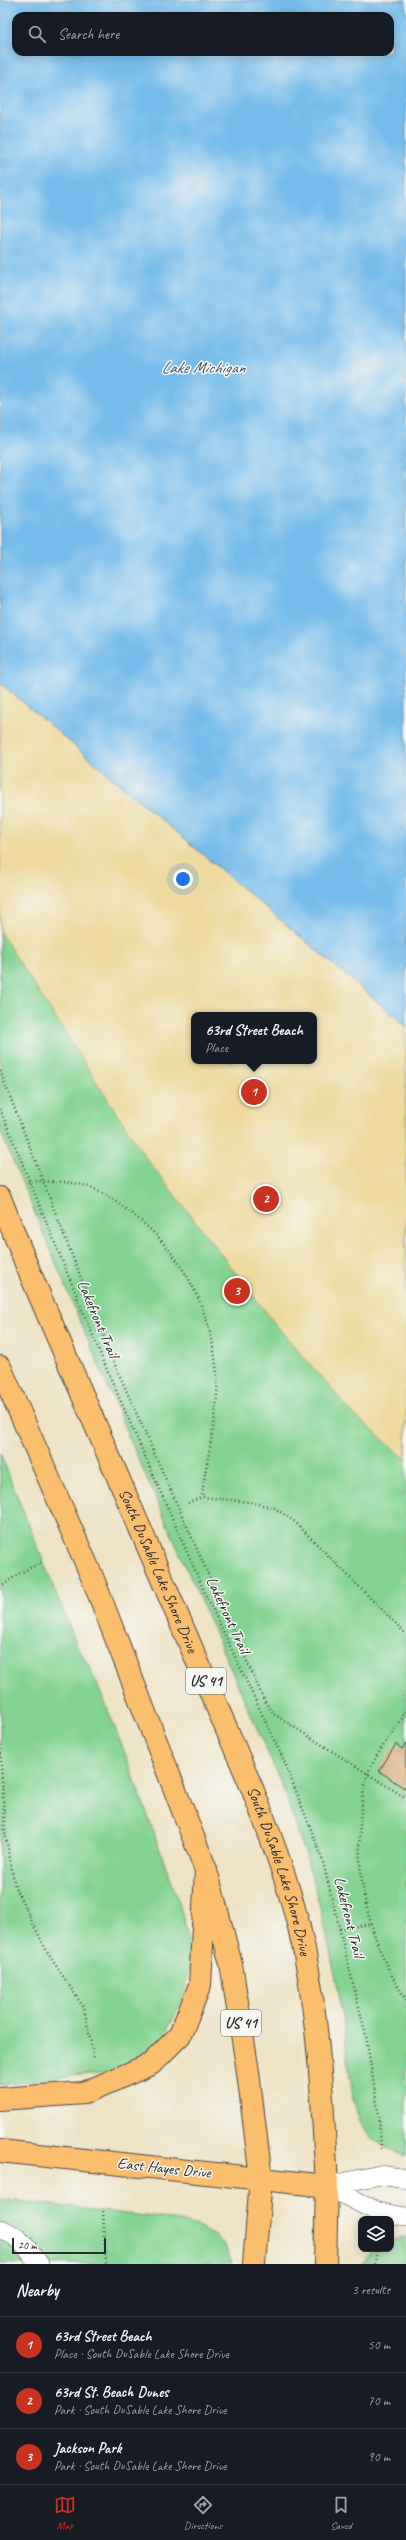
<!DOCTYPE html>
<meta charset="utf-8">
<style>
:root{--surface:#171b24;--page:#242831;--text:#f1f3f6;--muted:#9ea1a6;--line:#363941;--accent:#c8321e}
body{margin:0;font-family:Caveat,sans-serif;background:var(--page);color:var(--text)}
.controls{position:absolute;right:12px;bottom:12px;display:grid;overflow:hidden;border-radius:8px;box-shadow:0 2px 10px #0003}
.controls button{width:36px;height:36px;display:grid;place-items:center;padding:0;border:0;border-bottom:1px solid var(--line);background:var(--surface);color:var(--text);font:20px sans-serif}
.scale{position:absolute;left:12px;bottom:10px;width:94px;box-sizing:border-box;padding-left:4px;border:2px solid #2b2b2b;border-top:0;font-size:11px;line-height:14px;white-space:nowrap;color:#2b2b2b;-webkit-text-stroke:3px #f6f6f2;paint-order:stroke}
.you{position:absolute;left:183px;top:879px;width:14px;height:14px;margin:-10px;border:3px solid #fff;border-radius:50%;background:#1a73e8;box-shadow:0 0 0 6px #1a73e833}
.badge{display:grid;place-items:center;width:26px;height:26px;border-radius:50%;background:var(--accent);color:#fff;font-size:13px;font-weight:700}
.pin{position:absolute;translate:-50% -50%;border:2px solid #fff;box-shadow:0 1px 4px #0006}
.popup{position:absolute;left:191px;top:1012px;width:126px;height:52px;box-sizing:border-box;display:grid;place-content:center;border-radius:8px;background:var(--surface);filter:drop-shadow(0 1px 3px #0005);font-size:13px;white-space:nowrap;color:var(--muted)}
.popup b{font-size:15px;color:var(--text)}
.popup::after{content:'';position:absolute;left:50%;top:100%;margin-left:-8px;border:8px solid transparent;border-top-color:var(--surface)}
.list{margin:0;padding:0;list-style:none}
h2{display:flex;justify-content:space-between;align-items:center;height:52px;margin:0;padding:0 16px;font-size:17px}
h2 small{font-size:13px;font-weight:400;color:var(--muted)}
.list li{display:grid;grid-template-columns:26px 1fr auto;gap:12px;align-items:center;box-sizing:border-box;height:56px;padding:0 16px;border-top:1px solid var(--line)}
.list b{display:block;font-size:15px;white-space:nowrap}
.list p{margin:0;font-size:13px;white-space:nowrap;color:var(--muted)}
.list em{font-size:13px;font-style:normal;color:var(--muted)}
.icon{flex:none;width:22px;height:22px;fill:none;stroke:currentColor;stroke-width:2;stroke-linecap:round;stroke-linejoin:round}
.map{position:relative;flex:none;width:406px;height:2264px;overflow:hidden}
.search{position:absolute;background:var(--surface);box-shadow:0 2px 10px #0003;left:12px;right:12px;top:12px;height:44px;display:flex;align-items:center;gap:10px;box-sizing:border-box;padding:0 14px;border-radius:12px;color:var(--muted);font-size:15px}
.sheet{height:220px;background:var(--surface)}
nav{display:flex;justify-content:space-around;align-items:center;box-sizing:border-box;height:56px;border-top:1px solid var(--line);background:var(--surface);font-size:11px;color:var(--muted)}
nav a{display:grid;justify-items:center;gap:2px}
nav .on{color:var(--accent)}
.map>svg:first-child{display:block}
.green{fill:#83d393;stroke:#577f5f;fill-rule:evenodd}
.sand{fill:#eeda9e;stroke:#8c8264;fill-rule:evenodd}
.water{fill:#74bcec;stroke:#50748c;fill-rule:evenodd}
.building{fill:#d9aa7d}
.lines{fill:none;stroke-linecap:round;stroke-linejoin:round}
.lane-casing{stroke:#484742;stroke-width:20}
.primary-casing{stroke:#484742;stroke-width:24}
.highway-casing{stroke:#484742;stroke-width:24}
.path{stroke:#484742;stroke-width:2.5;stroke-dasharray:1 3;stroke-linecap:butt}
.lane{stroke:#fff;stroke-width:19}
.primary{stroke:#fabe6d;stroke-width:22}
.highway{stroke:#fabe6d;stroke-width:22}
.labels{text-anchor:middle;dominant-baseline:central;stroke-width:3;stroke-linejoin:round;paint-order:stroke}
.shield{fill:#f6f6f2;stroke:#686867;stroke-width:1}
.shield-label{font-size:15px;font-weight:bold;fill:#2b2b2b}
.street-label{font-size:16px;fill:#2b2b2b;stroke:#f6f6f2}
.water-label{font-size:17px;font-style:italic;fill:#415665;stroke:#f6f6f2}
</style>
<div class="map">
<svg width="406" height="2264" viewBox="0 0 406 2264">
<rect width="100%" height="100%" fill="#f6f6f2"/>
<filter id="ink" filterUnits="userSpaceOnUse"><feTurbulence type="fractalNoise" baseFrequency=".025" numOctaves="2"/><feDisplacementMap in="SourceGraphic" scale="8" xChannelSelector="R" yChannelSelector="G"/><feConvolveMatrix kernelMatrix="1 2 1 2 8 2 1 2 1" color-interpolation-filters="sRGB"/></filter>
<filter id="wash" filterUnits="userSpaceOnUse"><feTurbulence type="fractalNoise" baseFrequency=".012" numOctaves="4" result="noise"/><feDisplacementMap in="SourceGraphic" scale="16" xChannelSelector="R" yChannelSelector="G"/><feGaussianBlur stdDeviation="0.9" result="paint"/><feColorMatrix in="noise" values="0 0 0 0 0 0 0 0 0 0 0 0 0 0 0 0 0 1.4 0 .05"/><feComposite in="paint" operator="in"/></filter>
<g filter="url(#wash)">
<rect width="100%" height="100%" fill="#ede3c6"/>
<!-- green -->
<path class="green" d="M0,683L406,1026V2157L371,2139L359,2119L353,2099L339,1993L322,1915L306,1856L281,1783L130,1440L0,1130ZM194,1015H314V1061H194Z
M0,1453L77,1646C93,1671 103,1698 114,1725C129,1764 143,1802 157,1842C169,1877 193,1929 189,1967C185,2006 165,2044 131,2065C115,2074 93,2073 75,2076C50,2079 25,2082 0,2085Z
M0,2199L170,2219L198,2227L216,2237L225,2245L232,2264H0Z
M406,2236V2264H362L372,2250L391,2249V2241Z"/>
<!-- sand -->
<path class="sand" d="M0,683L406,1026V1459L352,1413L276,1325L146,1158L0,932ZM194,1015H314V1061H194Z"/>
<!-- water -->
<path class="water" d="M0,0H406V1026L0,683ZM16,16H390V52H16Z"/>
<g id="blocks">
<!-- building -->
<path class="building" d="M406,1743V1785L404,1788L379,1771L396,1744L402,1749Z"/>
</g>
</g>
<g filter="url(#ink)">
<use href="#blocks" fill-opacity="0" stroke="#484742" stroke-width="1"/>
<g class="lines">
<defs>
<path id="lane" d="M327,2186L380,2213L406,2217
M327,2186L380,2175L406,2179
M0,2229C19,2235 28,2249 39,2264"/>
<path id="primary" d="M208,1877L231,1964L248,2072L261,2179L254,2264
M325,2264L327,2186"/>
<g id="highway">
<path id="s1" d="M0,1198L29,1271L252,1788C275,1847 298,1908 308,1971C320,2042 323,2114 327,2186L0,2151"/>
<path d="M0,1367L93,1579L206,1870L200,1985L180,2035L151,2064L84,2093L0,2099"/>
</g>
</defs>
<!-- lane casing -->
<use href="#lane" class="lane-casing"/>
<!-- primary casing -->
<use href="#primary" class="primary-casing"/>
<!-- highway casing -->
<use href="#highway" class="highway-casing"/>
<!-- path -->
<path class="path" d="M0,1071L115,1365L265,1702L275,1715L406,1798
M0,1109L107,1370L205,1593L285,1763L322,1858L366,2036L379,2116L381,2149
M28,1182C44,1181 63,1181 79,1184C97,1188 113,1199 127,1210C181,1249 213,1310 217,1377C219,1417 206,1457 202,1497
M188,1503L202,1497L250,1502L275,1508L295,1522L406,1634
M0,1588L18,1574L44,1561
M406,1712C394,1731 377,1752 368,1773C363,1785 363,1800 361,1812C354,1879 370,1944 406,2000
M0,1745L5,1832L15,1887L47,1952L84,2008L94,2059
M340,1929L370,1924
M103,2211L106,2264
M220,2264V2260
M375,2264L377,2249"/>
<!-- lane -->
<use href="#lane" class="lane"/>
<!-- primary -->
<use href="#primary" class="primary"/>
<!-- highway -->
<use href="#highway" class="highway"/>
</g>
</g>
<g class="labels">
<!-- shield labels -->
<g class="shield">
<rect x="186" y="1668" width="40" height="26" rx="3"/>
<rect x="221" y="2010" width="40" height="26" rx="3"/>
</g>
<g class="shield-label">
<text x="206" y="1681">US 41</text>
<text x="241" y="2023">US 41</text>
</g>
<!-- street labels -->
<g class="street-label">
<text transform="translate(98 1319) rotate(67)">Lakefront Trail</text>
<text stroke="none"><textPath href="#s1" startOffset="405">South DuSable Lake Shore Drive</textPath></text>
<text transform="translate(228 1615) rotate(65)">Lakefront Trail</text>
<text stroke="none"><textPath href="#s1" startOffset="729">South DuSable Lake Shore Drive</textPath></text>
<text transform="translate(349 1917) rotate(76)">Lakefront Trail</text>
<text transform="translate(164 2168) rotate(6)">East Hayes Drive</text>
</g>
<!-- water labels -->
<g class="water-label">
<text x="203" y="367">Lake Michigan</text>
</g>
</g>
</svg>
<div class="controls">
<button><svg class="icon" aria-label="layers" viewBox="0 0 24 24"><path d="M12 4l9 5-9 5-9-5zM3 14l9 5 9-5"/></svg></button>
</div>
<div class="scale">20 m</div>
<div class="you"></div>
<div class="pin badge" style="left:254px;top:1092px">1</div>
<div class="popup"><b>63rd Street Beach</b>Place</div>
<div class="pin badge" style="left:266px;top:1199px">2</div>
<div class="pin badge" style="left:237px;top:1291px">3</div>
<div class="search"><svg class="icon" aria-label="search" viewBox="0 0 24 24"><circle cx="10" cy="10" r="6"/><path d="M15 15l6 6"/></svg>Search here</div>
</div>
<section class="sheet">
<h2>Nearby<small>3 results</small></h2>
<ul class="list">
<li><span class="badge">1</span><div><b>63rd Street Beach</b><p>Place · South DuSable Lake Shore Drive</p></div><em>50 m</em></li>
<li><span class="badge">2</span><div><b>63rd St. Beach Dunes</b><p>Park · South DuSable Lake Shore Drive</p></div><em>70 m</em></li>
<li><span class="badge">3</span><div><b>Jackson Park</b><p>Park · South DuSable Lake Shore Drive</p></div><em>90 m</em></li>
</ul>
</section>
<nav>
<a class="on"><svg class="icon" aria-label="map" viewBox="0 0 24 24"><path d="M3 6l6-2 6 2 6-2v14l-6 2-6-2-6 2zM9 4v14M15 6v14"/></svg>Map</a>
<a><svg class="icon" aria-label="directions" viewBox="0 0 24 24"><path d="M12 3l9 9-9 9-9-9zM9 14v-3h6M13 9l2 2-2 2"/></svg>Directions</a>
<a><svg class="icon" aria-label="saved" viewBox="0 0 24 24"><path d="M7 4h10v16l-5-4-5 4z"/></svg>Saved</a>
</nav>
